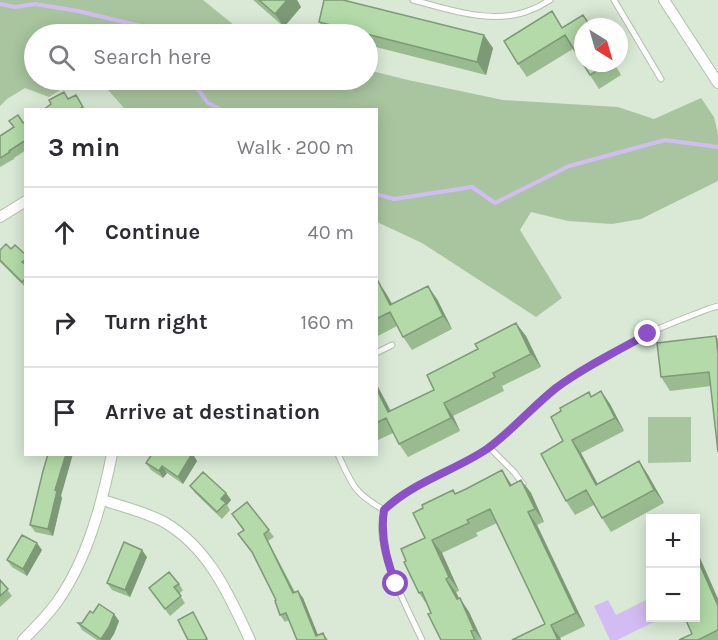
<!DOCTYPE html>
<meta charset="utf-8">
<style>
:root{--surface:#fff;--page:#f2f2f3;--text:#2b2b33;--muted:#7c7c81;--line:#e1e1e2}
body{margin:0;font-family:Karla,sans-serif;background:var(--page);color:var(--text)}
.controls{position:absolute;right:18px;bottom:18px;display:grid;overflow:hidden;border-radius:0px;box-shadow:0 3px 15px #0003}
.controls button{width:54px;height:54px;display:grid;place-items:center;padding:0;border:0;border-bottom:2px solid var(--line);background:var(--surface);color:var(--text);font:30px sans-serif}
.compass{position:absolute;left:574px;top:18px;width:54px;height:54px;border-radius:50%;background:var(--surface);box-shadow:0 3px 15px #0003;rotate:143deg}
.stop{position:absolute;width:18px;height:18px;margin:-14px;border:4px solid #8c50c7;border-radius:50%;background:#fff}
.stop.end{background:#8c50c7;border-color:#fff;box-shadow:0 2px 6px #0008}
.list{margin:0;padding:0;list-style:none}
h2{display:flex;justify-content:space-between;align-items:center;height:78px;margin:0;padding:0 24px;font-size:26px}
h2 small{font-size:20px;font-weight:400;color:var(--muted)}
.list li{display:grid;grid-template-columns:39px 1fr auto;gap:18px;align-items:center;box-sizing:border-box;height:90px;padding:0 24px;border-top:2px solid var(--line)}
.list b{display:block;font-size:22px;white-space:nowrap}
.list em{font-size:20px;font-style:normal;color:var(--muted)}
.icon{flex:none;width:33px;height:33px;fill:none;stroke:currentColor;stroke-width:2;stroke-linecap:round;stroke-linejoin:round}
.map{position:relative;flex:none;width:718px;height:640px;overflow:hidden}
.search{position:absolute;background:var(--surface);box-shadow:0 3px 15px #0003;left:24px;top:24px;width:354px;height:66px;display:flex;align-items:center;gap:15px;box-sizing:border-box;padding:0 21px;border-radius:33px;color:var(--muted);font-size:22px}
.panel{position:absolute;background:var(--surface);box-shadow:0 3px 15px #0003;left:24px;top:108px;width:354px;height:348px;border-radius:0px}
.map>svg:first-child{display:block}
.green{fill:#a8c59f}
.water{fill:#d3bcf3}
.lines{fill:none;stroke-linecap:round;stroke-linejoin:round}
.stream{stroke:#d3bcf3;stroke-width:4}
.service-casing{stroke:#b1c0ac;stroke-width:7}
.minor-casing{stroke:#b1c0ac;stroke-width:12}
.service{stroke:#fff;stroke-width:5}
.minor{stroke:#fff;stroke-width:10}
.wall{fill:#9abb90}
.shaded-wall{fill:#7d9976}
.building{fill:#b3daa8;stroke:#7d9976;stroke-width:1.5}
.route{stroke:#8c50c7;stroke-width:8}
</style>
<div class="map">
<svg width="718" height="640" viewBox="0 0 718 640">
<rect width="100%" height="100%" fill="#d9e9d5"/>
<!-- green -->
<path class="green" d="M0,0H203L245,34H34V80H69L68,85L49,97L25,88L7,99L0,106Z
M368,70L408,80L503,100L618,107L654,119L701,98L714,117L718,134V181L641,219L612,224L568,221L531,212L520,230L562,298L536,317L422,243L377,222L376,110L125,109L99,80H368Z
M648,417H691V462L648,463Z"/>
<!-- water -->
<path class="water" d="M608,600L616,615L646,600L650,609V618H655L656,621L617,640H610L594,606Z"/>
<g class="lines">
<!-- stream -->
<path class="stream" d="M0,4L15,7L35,4L78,11L141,26L151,34
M191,80L208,103L222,110
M376,194L394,199L472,187L495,203L569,166L665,140L718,147"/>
<defs>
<path id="service" d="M413,0C451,10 495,26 533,9C539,7 544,3 550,0
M614,0L661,79
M376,353L392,345
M489,447L514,472L523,484
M338,454C352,485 354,493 384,510
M422,640C408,609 372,545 384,512C390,494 457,468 476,456C507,436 530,407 559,386C572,376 587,368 602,360C617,351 633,341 649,333C668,324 688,317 708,309L718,306"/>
<path id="minor" d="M664,0L718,83
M0,217L26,201
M103,500C123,507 145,512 164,522C209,548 229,595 250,640
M23,640C35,628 47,616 57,602C87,560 102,504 112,454"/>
</defs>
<!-- service casing -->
<use href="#service" class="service-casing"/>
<!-- minor casing -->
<use href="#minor" class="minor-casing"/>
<!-- service -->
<use href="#service" class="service"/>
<!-- minor -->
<use href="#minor" class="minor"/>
</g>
<!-- wall -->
<path class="wall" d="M253,0H297L301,7L284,27Z
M583,15L592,27H583V63H614L621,75L599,89L573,49L527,77L518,64L563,27Z
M319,22L493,48L486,75L368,45V34H327Z
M26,121V150L14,158V159L0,167V136Z
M11,249L26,255V288L0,262V250Z
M378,281L387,295L392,304L437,299L452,329L412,350L403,337L397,326L376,337V282Z
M526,336L541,367L502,386L504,391L453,416L460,431L408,457L399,444L393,433L376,441V383L391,411L434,390Z
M716,336L718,339V453L711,386L670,391L661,377Z
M601,391L610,404L624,431L581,453L598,484L639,461L648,475L664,503L611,532L602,518L594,505L575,515L566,501L563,441L592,396Z
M197,461L183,484L167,473L163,478L151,470L146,463Z
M521,480L531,493L544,522L537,525L585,626L560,638L561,640H512L545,624L497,523L476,533L478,536L442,553L459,591L456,592L459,599L469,612L482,640H441L431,613L428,606L419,593L406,561L425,538L423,508L453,490L455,493L512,485Z
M190,486L226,493L231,500L227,505L230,510L222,519L195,493Z
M61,496L62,498L53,536L35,532L30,525Z
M247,502L274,537L268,541L295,592L298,591L303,598L318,635L323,633L328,640H297L289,620L285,622L280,615L275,601L276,600L253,554L238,534L243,530L232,514Z
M696,549L718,599V640H679L692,634L696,618Z
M42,550L27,576L12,567L7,560Z
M147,557L130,597L112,590L107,583Z
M0,580L12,596L0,607Z
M179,584L183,590L179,594L185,603L170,616L149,588Z
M93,613L114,614L119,621L114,634L110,640H97L82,630L78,623H82Z"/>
<!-- shaded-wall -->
<path class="shaded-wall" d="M287,0H297L301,7L284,27L275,14Z
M484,35L493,48L486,75L477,62Z
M378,281L387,295L400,318L390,305Z
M428,286L437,299L452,329L443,316Z
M516,323L526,336L541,367L531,354Z
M376,383L398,426L388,412L376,388Z
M601,391L610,404L624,431L615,418Z
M444,403L453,416L460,431L451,418Z
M572,440L581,453L605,498L596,485Z
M66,454H73L61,496L62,498L53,536L48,529L55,490Z
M192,454H193L197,461L183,484L178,477Z
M639,461L648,475L664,503L654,490Z
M162,466L167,473L163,478L159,471Z
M502,470L511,484L519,499L510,486Z
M521,480L531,493L544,522L535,509Z
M226,493L231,500L227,505L221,499Z
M528,512L537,525L585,626L576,613Z
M264,534L268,541L298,600L293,593Z
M432,540L442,553L459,591L449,577Z
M37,543L42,550L27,576L23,569Z
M696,549L718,599V606L696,556Z
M142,550L147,557L130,597L125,590Z
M446,579L456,592L466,613L457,599Z
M298,591L303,598L320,640L316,636Z
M460,598L469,612L482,640L474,630Z
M114,614L119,621L114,634L110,640H102L101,639Z
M551,625L560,638L561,640H558Z"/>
<!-- building -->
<path class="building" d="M259,0H287L275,14Z
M324,0H343L484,35L477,62L319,22Z
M552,11L562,28L583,15L591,27H583V63H610L590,75L565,35L518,64L504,41Z
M64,92L68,99L76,95L83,107L78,110H43L51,104L49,100Z
M18,115L23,123L26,121V140L9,151L10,152L0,158V136L14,127L9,121Z
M6,244L11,249L15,245L26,255V259L22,262L26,265V278L22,282L0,260V250Z
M378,281L390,305L428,286L443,316L403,337L390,312L376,319V282Z
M516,323L531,354L493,373L495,377L444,403L451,418L399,444L386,418L376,423V388L388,412L434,390L427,375L478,349L475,344Z
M716,336L718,354V452L709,372L661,377L657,343Z
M601,391L615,418L572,440L596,485L639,461L654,490L602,518L586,490L566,501L541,454L563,441L551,417L561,411L560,408L589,392L591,397Z
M48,454H66L55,490L57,491L48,529L30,525L43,471Z
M152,454H192L178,477L162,466L159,471L146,463Z
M502,470L510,486L521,480L535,509L528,512L576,613L551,625L558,640H512L545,624L490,509L467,520L469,523L432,540L449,577L446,579L457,599L460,598L474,630L471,631L475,640H441L428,614L431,613L422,592L419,593L404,562L406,561L401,549L425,538L413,513L423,508L422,505L453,490L455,494L466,489Z
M203,472L226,493L221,499L226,503L217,512L190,486Z
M247,502L269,530L264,534L293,593L298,591L316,636L323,633L326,640H297L286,613L280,615L275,601L276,600L252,552L238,534L244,530L232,514Z
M22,535L37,543L23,569L7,560Z
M124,542L142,550L125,590L107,583Z
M696,556L718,606V630L698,640H679L692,634L685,618H696Z
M169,572L179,584L174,587L181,596L165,609L149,588Z
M0,580L8,589L0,596Z
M99,604L114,614L109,627L101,639L78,623H82L90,611L93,613Z
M193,612L207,639L205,640H188L178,620Z"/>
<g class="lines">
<!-- route -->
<path class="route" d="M396,584C386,560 380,536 384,510C413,482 454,471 487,449C512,431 532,407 556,388C584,367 617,351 648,334"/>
</g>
</svg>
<div class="controls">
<button>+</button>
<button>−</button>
</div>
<svg class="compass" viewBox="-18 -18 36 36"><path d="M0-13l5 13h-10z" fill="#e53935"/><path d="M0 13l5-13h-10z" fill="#7c7c81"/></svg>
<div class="stop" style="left:396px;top:584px"></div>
<div class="stop end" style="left:648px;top:334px"></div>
<div class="search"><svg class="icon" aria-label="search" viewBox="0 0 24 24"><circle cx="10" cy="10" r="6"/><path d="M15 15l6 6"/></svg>Search here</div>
<section class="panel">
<h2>3 min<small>Walk · 200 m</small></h2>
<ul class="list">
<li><svg class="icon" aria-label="ahead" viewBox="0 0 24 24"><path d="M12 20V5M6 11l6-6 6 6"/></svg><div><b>Continue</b></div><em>40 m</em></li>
<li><svg class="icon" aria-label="right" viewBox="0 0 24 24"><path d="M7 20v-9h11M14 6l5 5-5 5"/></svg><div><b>Turn right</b></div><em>160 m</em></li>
<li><svg class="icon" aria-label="arrive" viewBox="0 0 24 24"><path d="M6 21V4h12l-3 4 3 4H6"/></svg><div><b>Arrive at destination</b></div></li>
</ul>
</section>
</div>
